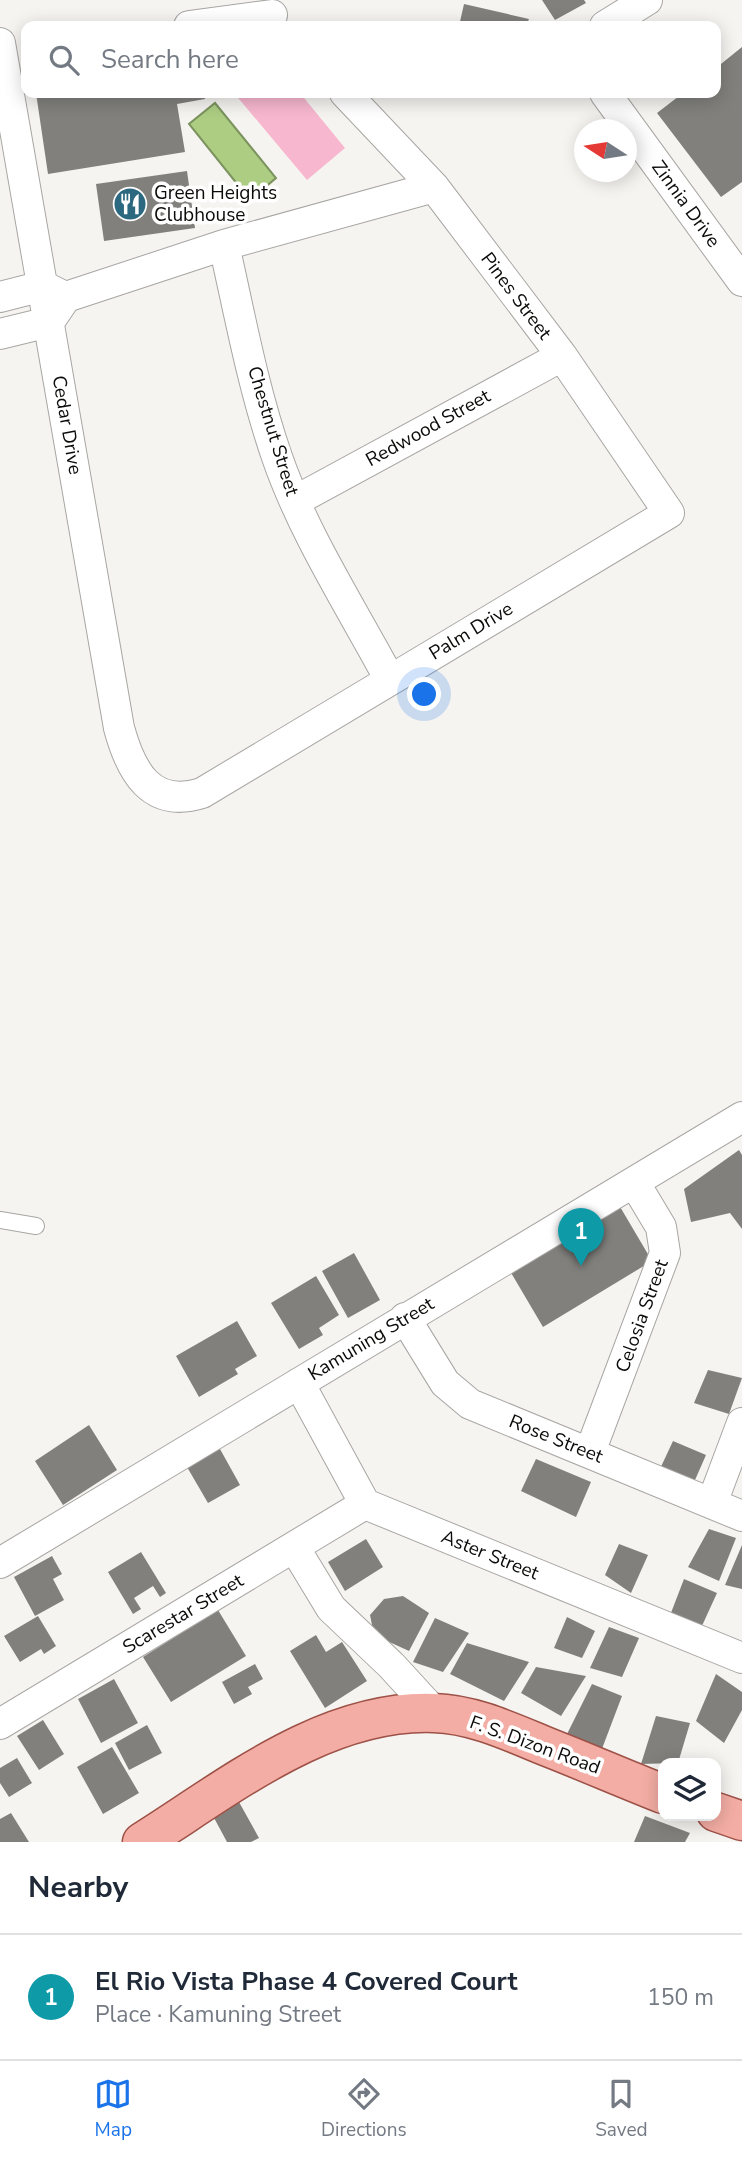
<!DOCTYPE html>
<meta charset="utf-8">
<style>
:root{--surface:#fff;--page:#f2f2f3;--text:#1f2937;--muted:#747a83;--line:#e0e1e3;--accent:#1a73e8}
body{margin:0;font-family:"Nunito Sans",sans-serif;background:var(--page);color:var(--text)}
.controls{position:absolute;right:21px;bottom:21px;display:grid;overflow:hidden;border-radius:14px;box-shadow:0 4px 18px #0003}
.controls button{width:63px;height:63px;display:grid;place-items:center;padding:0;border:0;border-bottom:2px solid var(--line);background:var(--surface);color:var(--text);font:35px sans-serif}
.compass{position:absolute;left:574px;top:119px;width:63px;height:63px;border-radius:50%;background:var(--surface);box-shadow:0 4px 18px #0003;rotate:282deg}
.you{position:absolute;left:425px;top:695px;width:24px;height:24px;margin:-18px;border:5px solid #fff;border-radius:50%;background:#1a73e8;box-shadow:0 0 0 10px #1a73e833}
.badge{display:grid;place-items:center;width:46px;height:46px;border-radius:50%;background:var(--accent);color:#fff;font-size:23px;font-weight:700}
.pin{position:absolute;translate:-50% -58px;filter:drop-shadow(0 2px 4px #0008)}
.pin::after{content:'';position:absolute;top:37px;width:24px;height:21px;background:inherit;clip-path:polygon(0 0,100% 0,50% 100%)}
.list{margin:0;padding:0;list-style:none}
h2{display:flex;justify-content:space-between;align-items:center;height:91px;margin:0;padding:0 28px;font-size:30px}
h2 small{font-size:23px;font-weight:400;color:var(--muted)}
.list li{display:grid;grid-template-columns:46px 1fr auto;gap:21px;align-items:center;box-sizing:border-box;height:126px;padding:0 28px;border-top:2px solid var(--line)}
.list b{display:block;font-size:26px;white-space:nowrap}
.list p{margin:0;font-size:23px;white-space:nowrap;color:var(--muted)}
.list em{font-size:23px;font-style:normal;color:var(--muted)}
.icon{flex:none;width:38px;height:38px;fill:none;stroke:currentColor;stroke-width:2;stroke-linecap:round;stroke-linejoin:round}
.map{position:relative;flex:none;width:742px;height:1842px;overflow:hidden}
.search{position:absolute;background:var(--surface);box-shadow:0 4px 18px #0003;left:21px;right:21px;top:21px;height:77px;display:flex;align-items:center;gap:18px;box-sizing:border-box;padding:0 24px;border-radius:14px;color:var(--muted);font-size:26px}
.sheet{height:217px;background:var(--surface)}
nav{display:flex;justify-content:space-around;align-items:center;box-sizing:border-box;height:98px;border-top:2px solid var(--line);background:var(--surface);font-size:19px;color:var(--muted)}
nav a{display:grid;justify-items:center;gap:4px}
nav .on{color:var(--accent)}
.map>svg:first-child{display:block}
.green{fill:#f7b7ce}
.water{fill:#accd82;stroke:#7c935e;stroke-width:2}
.building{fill:#81807d}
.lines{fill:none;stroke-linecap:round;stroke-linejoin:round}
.service-casing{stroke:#a8a6a3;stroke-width:18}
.minor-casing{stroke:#a8a6a3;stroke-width:32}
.primary-casing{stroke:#9d5147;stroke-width:41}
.service{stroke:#fff;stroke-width:16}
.minor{stroke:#fff;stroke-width:30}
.primary{stroke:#f3ada4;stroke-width:38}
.labels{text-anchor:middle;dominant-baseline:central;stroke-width:7;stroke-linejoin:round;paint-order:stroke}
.poi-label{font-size:19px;fill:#0c0b0a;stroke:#fff;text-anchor:start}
.street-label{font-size:19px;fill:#0c0b0a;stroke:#fff}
</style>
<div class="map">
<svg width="742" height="1842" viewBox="0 0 742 1842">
<rect width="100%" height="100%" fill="#f6f4f1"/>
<!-- green -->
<path class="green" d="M234,93H300L345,148L307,180Z"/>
<!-- water -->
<path class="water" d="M215,103L276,178L250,200L189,124Z"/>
<!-- building -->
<path class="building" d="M542,0H584L586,3L555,20Z
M464,4L529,19L526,26H459Z
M742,47V182L721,197L657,113L683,93H716V68Z
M36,93H204L205,99L177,104L185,152L48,174Z
M187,171L195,228L104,241L96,184Z
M739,1150L742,1155V1229L730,1213L691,1222L684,1189Z
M619,1205L652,1261L543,1327L510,1271Z
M354,1253L380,1300L348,1318L322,1271Z
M316,1276L339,1315L319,1328L323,1335L299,1349L271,1303Z
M237,1321L257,1356L235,1369L238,1374L199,1397L176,1356Z
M708,1370L742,1378L729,1414L694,1403Z
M89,1425L117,1470L63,1505L35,1461Z
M673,1441L706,1455L695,1480L659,1471Z
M220,1449L240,1485L208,1503L187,1467Z
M536,1459L591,1482L576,1517L521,1491Z
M709,1529L736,1538L719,1581L688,1567Z
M366,1539L383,1567L345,1591L328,1562Z
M619,1544L648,1555L631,1593L605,1575Z
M742,1545V1589L725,1585Z
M141,1552L166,1593L160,1597L153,1586L134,1598L141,1609L133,1614L108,1572Z
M52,1556L62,1574L53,1579L64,1600L35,1616L14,1577Z
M684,1579L717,1593L701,1628L669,1618Z
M403,1596L429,1613L409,1651L374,1635L370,1615L384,1599Z
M218,1610L246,1656L171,1702L143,1657Z
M38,1616L56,1646L44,1654L41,1649L20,1662L4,1636Z
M567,1617L595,1631L582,1658L554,1648Z
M435,1618L469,1633L443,1672L413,1662Z
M609,1627L639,1638L622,1677L590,1668Z
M316,1635L326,1652L342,1642L367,1681L325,1708L290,1651Z
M467,1643L529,1662L504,1701L450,1674Z
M255,1664L263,1679L248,1687L252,1694L234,1704L222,1682Z
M536,1667L586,1676L561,1716L521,1693Z
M716,1674L742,1692V1710L724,1743L696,1721Z
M114,1679L138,1723L101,1743L78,1699Z
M592,1684L622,1696L600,1754L561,1746Z
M656,1716L690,1723L678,1763L641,1764Z
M43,1720L64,1754L39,1770L17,1736Z
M147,1725L162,1753L129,1770L115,1743Z
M112,1747L139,1793L103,1814L77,1767Z
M17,1758L32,1783L9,1797L0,1783V1768Z
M239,1802L259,1838L251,1842H227L213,1816Z
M11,1813L29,1842H0V1819Z
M645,1816L690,1833L685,1842H634Z"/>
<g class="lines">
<defs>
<path id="service" d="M0,1220L36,1226"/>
<path id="minor" d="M189,26L272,15
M605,26L647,0
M0,43L119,728C131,772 151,809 202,793L669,513L562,356L434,187L345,93
M605,93L742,281
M224,245C240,316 253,388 277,457C304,535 351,607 390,680
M0,297L43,286L59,294
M0,334L49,322L66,297L224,245L434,187
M295,501L562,356
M405,1318L445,1383L470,1404L742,1516
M299,1383L365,1504L742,1658
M590,1452L665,1253L661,1227L634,1182
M712,1503L742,1423
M294,1547L331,1608L391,1665L435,1713
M0,1563L742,1117
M0,1724L365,1504"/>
<path id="primary" d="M716,1812L742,1821
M142,1842C228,1788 325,1709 434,1713C474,1714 513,1733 550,1748C588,1763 625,1779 663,1794"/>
</defs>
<!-- service casing -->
<use href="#service" class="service-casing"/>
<!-- minor casing -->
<use href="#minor" class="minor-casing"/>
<!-- primary casing -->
<use href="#primary" class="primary-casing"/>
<!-- service -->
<use href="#service" class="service"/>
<!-- minor -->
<use href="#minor" class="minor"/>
<!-- primary -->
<use href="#primary" class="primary"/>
</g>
<!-- icons -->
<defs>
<symbol id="restaurant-disc" viewBox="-11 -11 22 22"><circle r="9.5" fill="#2c6880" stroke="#fff"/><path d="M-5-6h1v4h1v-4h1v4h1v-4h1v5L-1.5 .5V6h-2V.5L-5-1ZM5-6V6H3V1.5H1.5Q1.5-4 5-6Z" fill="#fff"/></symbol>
</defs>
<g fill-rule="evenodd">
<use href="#restaurant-disc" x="111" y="185" width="38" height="38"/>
</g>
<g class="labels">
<!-- poi labels -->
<g class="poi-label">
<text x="154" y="193">Green Heights<tspan x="154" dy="22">Clubhouse</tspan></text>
</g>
<!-- street labels -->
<g class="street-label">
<text transform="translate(686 204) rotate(54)">Zinnia Drive</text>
<text transform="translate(516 296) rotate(53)">Pines Street</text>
<text transform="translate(67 425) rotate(80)">Cedar Drive</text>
<text transform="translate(428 428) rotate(-29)">Redwood Street</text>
<text transform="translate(273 431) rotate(73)">Chestnut Street</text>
<text transform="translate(471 631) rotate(-31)">Palm Drive</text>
<text transform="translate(642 1316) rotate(-70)">Celosia Street</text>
<text transform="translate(371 1339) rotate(-31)">Kamuning Street</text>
<text transform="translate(556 1439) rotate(22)">Rose Street</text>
<text transform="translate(490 1555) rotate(22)">Aster Street</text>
<text transform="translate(183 1614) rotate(-31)">Scarestar Street</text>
<text transform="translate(535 1745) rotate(20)">F. S. Dizon Road</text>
</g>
</g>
</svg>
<div class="controls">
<button><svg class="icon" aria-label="layers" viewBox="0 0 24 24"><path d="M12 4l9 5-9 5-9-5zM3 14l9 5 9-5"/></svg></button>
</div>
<svg class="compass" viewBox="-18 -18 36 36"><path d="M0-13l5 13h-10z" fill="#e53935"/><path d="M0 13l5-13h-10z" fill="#747a83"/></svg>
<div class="you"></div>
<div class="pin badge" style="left:581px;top:1266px;background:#0f9aa8">1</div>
<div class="search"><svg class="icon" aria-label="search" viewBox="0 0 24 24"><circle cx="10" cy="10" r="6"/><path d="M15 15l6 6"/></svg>Search here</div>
</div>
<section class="sheet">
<h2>Nearby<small></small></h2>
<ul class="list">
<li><span class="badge" style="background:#0f9aa8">1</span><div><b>El Rio Vista Phase 4 Covered Court</b><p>Place · Kamuning Street</p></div><em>150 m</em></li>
</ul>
</section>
<nav>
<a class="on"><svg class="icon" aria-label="map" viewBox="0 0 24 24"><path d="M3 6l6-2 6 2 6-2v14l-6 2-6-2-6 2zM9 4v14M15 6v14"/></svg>Map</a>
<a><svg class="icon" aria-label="directions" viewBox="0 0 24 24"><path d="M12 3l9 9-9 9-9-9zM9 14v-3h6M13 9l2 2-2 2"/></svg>Directions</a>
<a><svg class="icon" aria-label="saved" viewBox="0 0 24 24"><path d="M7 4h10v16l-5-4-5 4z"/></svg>Saved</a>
</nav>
